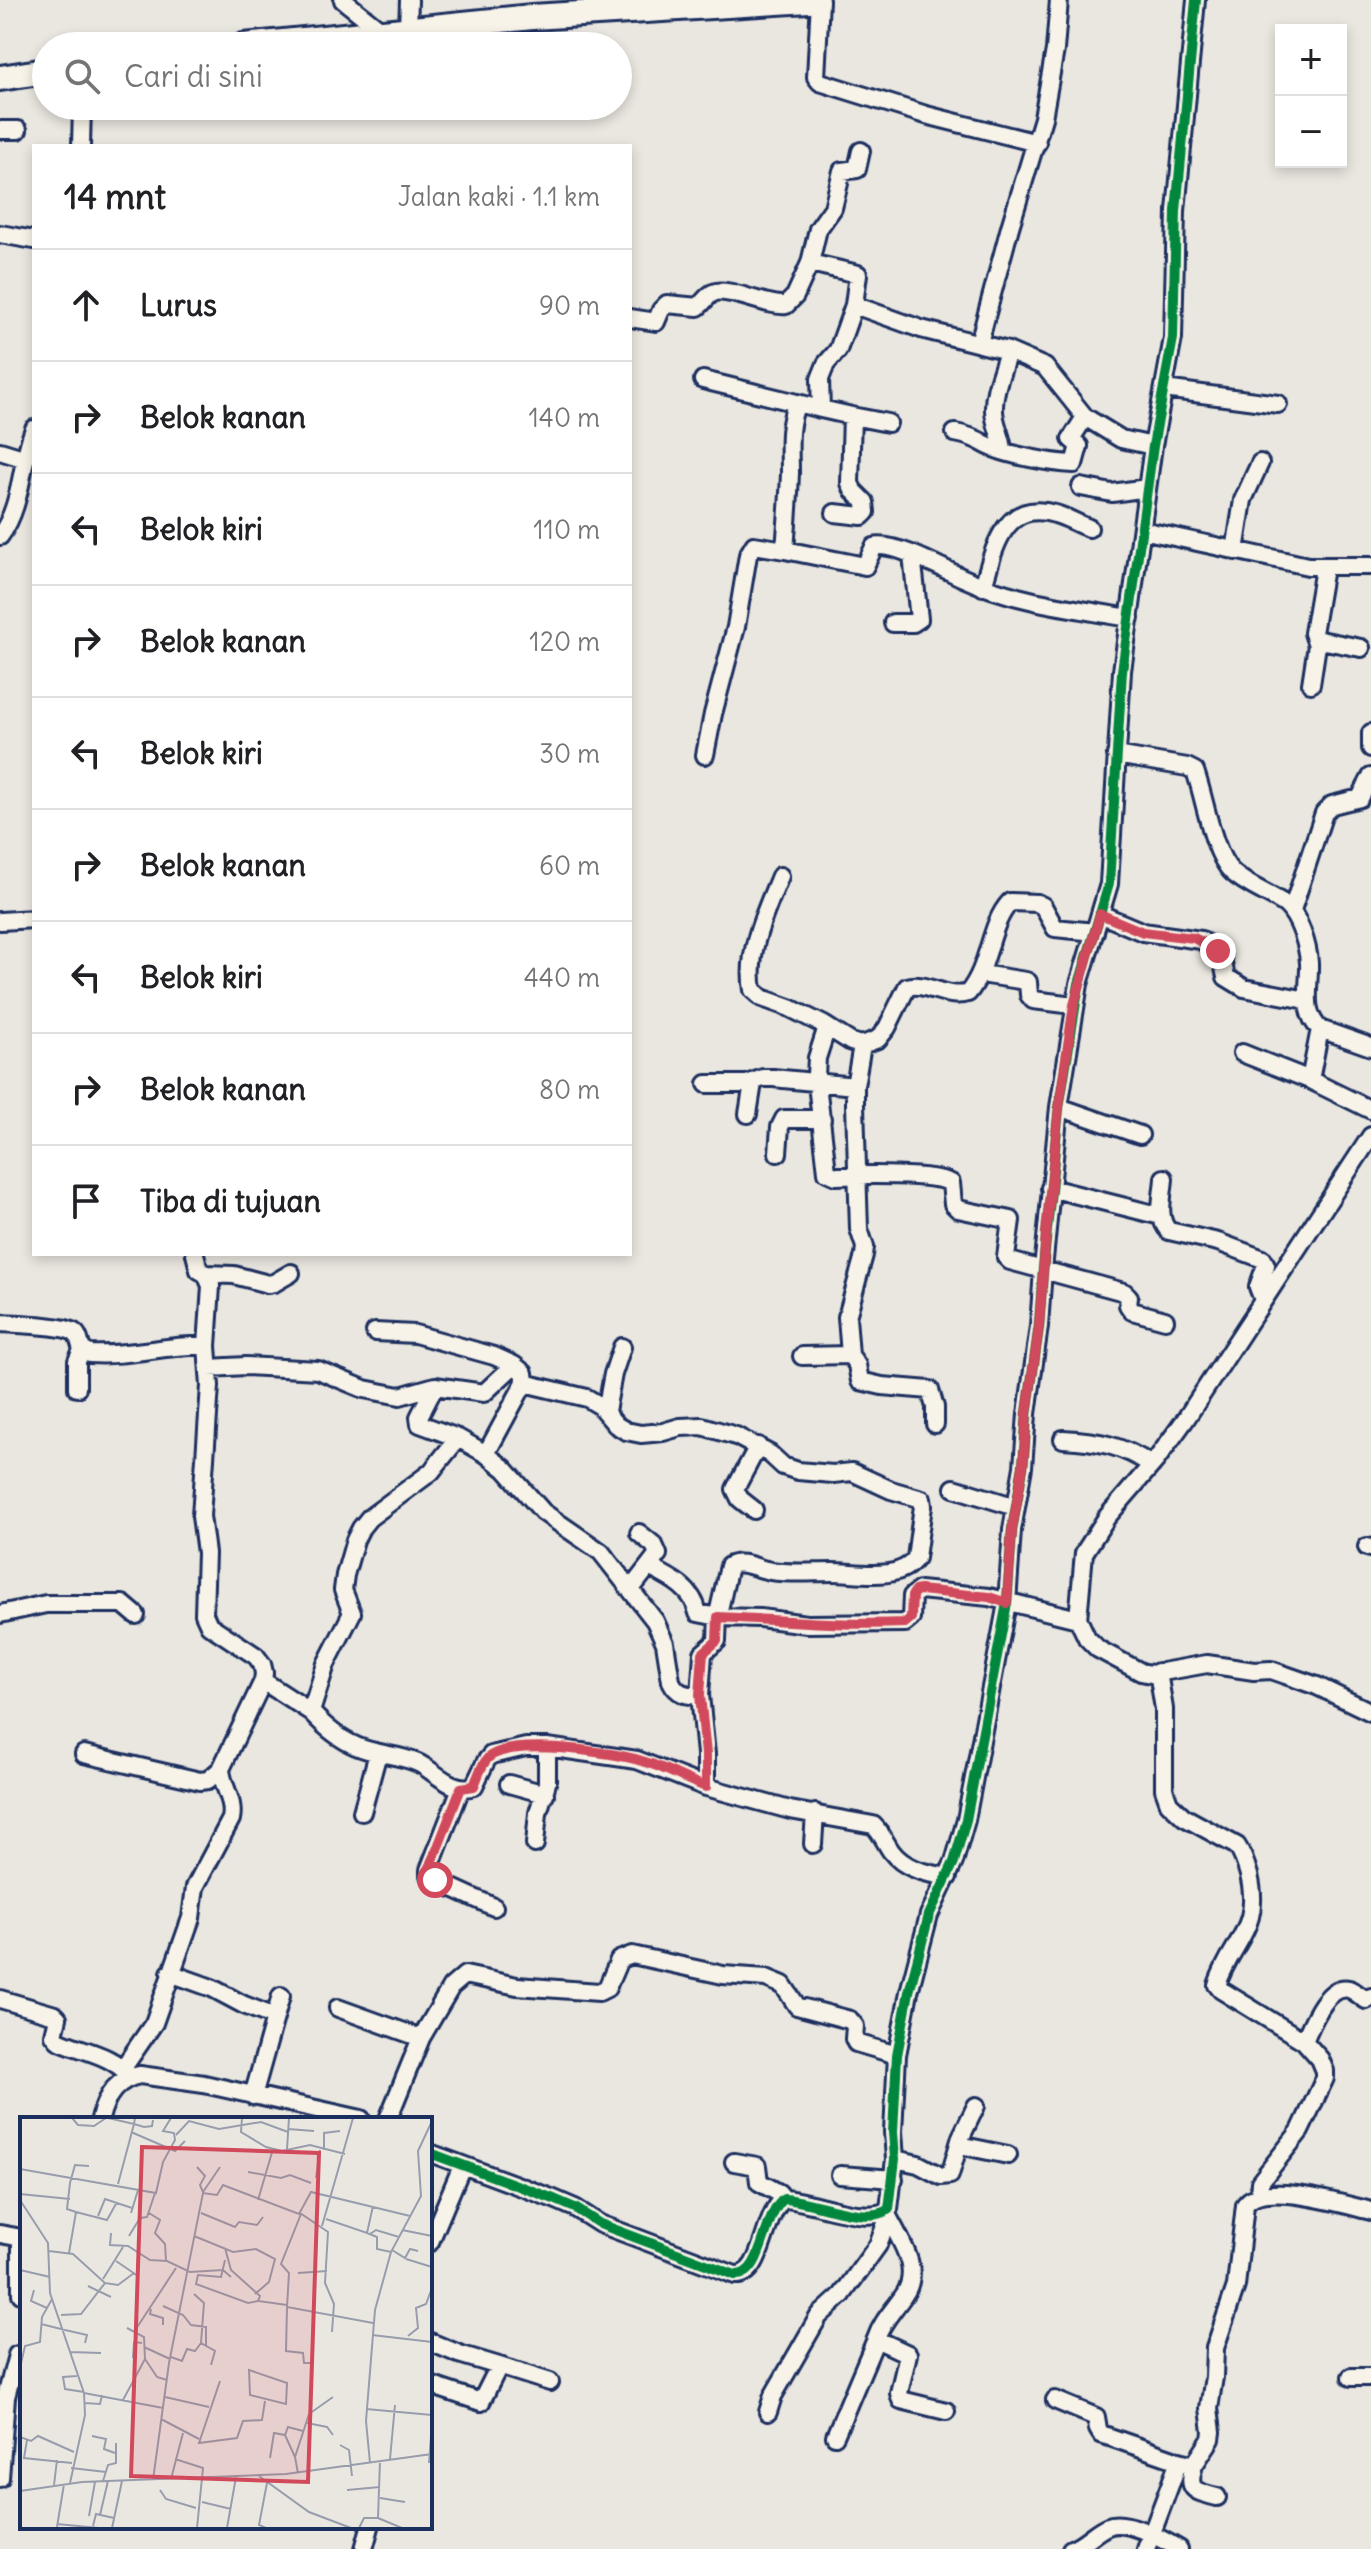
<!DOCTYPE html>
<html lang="id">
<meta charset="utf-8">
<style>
:root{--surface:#fff;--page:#f6f6f6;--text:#202124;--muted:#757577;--line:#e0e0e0}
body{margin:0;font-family:Delius,sans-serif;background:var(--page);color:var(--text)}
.controls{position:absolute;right:24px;top:24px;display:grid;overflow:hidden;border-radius:0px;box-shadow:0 4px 12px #0003}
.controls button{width:72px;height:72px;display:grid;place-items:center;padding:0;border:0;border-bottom:2px solid var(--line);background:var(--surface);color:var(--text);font:40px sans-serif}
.stop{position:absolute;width:24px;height:24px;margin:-18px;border:6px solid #d1495b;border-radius:50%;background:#fff}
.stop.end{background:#d1495b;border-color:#fff;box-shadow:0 2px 8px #0008}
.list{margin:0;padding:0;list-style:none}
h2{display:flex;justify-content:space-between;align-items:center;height:104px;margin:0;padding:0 32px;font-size:34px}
h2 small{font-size:26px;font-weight:400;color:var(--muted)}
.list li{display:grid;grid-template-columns:52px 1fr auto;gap:24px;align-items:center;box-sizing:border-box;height:112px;padding:0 32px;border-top:2px solid var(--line)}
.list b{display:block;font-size:30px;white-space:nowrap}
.list em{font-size:26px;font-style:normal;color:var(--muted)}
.icon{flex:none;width:44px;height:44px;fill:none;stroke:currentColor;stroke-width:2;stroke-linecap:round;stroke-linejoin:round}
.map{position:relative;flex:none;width:1371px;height:2549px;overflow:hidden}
.search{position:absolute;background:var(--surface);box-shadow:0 4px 12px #0003;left:32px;top:32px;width:600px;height:88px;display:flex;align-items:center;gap:20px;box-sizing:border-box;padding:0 28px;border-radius:44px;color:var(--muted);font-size:30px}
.panel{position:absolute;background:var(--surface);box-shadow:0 4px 12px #0003;left:32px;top:144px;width:600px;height:1112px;border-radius:0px}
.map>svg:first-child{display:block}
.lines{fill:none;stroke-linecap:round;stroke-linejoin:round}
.minor-casing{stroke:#1b2f5e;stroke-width:22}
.highway-casing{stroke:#1b2f5e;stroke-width:30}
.minor{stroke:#f7f3e8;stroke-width:16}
.highway{stroke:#f7f3e8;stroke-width:24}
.cycleway-casing{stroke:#f7f3e8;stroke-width:15}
.cycleway{stroke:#00873e;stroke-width:10}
.route{stroke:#d1495b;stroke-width:10}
.inset-road{fill:none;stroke:#979dac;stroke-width:2}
.view{fill:#d1495b;fill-opacity:0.15;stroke:#d1495b;stroke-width:4}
.inset-edge{fill:none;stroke:#1b2f5e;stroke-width:4}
</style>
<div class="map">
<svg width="1371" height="2549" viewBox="0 0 1371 2549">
<rect width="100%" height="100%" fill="#eae7e0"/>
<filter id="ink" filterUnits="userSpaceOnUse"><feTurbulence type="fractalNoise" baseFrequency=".0125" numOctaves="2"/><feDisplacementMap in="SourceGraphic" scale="16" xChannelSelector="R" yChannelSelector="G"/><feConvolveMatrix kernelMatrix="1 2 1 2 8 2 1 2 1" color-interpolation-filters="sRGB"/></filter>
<g filter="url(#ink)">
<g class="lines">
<defs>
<path id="minor" d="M343,0L382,31
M820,0L816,77L820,82L926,115L1037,143
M408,29L409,0
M0,130H18
M81,146L82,106
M0,234L34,240
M810,263L818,229L833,208L842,171L857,169L861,151
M854,305L921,329L1008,351L1045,367L1085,417L1121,439L1153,446
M630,318L656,322L661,310L667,304L698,307C703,303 708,295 713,293C727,286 766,307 786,305L795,296L810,263L858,274L854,305L838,350L826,364L820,379L821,409L797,403C787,426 790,449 790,473C789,499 787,524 785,550L754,545L748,555L736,627L713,714L705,755
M979,343L1010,227L1043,118L1055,50L1059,0
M703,380L797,403
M1164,389L1278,404
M821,409L852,416L850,483L853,490L865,502L866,512L862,516L835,513
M852,416L888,423
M955,433C967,435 975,438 985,444C1005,455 1051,463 1074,464L1079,446L1071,439L1085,417
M1003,450C1002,436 994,424 994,410C993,391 1003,370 1008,351
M0,451L26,459
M1081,487L1112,493L1147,488
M1142,530L1308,566H1371
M0,536C23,505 20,463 34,429
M785,550L865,566L874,547C892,541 942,568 961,577C1015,602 1072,608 1130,618
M1235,551L1243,500L1260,463
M983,587C994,549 1003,499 1055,514C1067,517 1077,524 1089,528
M893,623H913L919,619L912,555
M1315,639L1361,648
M1311,684L1317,645L1313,633L1324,568
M1371,733V748
M1116,755L1187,767L1195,771C1205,798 1212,852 1232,872C1247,886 1269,893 1286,905C1299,917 1308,945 1309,963C1310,985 1301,1012 1320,1029L1310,1080L1371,1110
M780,876C766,911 746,951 753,990L762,998L790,1008L824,1025L851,1042L862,1045L878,1039L887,1028L907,987C927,981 946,1000 968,993C991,965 988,926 1010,902L1037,903L1043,906L1055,928L1095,932
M1292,910L1324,813L1332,805L1360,798L1371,777
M1100,914L1143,932L1201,940L1221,954L1226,977L1244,988L1307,1000
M0,921L34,919
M981,974L1026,981L1028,982L1029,995L1033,1000L1074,1005
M827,1027L817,1058L816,1075L827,1172L836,1176C859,1175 934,1173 951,1183L953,1204L958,1209L1011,1220L1006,1257L1010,1261L1124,1292L1129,1297L1128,1305L1132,1311L1165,1320
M1320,1029L1371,1047
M862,1045L855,1086V1105L859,1229L865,1247L864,1255L847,1317L850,1355L857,1365L860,1381L882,1386L930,1390L935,1407V1424
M1242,1053L1310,1080
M707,1084H747L763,1078H773L855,1086
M1059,1107L1140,1135
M748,1114L753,1083
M778,1153L780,1127L784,1119H822
M1164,1178C1163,1195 1156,1219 1169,1231L1218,1242L1263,1259L1266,1265L1258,1287L1263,1300
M1050,1188L1161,1216
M195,1254L199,1270L206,1274L211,1286L207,1346
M206,1274L234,1275L268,1284L274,1283L291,1273
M0,1323C15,1324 62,1325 74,1332C79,1335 80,1344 82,1350L90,1354C129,1357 168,1344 207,1346L210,1386L201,1516L206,1553L204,1614L209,1625L256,1656L262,1664L264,1673L263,1681L221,1769C222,1787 235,1800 231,1819L195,1887L191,1918L154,2023L123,2068
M375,1332L415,1334L494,1356L514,1365
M802,1356L850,1355
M209,1368L246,1366L318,1370L364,1389L400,1396L435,1386L419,1417L420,1424L458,1438L486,1454L505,1469L543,1512L601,1552L655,1621L665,1643L671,1681C677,1694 686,1696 700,1695L706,1754V1787
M435,1386L484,1393L514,1365L524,1373L525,1382L528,1384L587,1398L599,1405L616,1425L626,1431L641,1434L663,1432L680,1427L702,1426L736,1436L770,1454L783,1466L798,1471L833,1474L852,1472L891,1490L922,1499L923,1506L916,1558C899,1582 858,1572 833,1572C813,1572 792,1574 771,1571C757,1569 742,1559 729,1566L718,1614L717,1641L703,1653L700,1695
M77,1388V1361L82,1350
M606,1411L613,1374L622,1347
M458,1438L431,1472L369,1518L361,1528L355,1540L345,1575L343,1590L352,1613L326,1664L311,1712C324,1726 339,1739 356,1746C376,1755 398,1754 418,1763C435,1771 453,1794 474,1786L486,1761L491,1755L526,1747H547L637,1760L706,1787L790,1810L873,1825C881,1832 885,1842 891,1851C905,1870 927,1873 948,1877
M1063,1439C1099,1441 1121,1445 1152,1465
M486,1454L525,1382
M954,1488L1016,1507
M754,1510L740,1499L735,1489L758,1446
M1367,1547L1371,1548
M649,1567C669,1577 693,1588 698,1613L718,1617L760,1618L807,1624L905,1623L911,1618L912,1596L920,1590L989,1597L1078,1619L1087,1638L1098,1649L1141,1672L1151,1674L1207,1664L1254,1671L1271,1670L1317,1686L1371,1712
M631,1589L658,1554L654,1545L639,1533
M0,1614L46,1604H123L136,1615
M1078,1619L1084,1553L1107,1517L1156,1460L1185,1420L1371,1136
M1158,1672L1164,1709V1789L1169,1803L1184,1817L1237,1846C1243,1855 1246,1864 1249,1875C1262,1929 1232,1940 1217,1985L1221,1990L1304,2041
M263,1681L311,1712
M84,1754L200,1781L208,1780L221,1769
M509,1784L545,1794
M461,1788L429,1870V1875L435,1880L494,1907
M362,1812L378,1753
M535,1844L538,1813L547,1783V1747
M813,1844L815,1813
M170,1973L212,1988L244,2005L275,2017
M0,1999L55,2015L58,2018L54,2035L58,2040C81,2051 114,2055 129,2076
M338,2008L421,2038L388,2119
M421,2038L451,1987L465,1975L517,1986L599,1992L607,1988L619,1960L632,1955L723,1975L766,1978L783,1985L797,2006L850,2020L855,2026L854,2039L856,2043L897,2055
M253,2096L281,1996
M100,2119C105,2097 116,2079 140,2075L204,2084L361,2119
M959,2145L1008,2155
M430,2153L554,2199L575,2208L600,2224L735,2275C764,2277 762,2215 784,2199C812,2200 868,2226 889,2209L895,2159L893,2132L897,2055L909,1992L929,1915L954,1862L966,1820L1007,1603L1012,1530L1023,1467L1027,1414L1039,1326L1043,1270L1059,1107L1079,984L1109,884L1122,671L1153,446L1173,338L1176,211L1196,0
M895,2159L918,2164L941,2176L950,2175L961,2137L976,2106
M734,2162L757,2166L759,2182L779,2193L784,2199
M840,2175L894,2179
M1259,2195L1260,2182L1300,2131L1325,2078V2071L1320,2059L1304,2041C1311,2026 1326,1984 1349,1989C1355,1991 1361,1997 1366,2000L1371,1997
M886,2212C898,2238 923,2268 904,2295C894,2310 882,2321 876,2339L908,2354L899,2393L901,2400L946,2411
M0,2234L22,2238
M21,2238V2294
M430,2242L462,2166
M430,2342L459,2354L499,2366
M1351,2377H1371
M430,2385L481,2402L499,2366L550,2382
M1055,2400L1096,2417L1098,2429L1101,2434L1179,2461
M768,2412L773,2396L819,2316L842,2295L878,2245L888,2218
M835,2436L876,2339
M1194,2465C1187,2490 1193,2491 1217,2497
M0,2478L6,2397L17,2355
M364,2549L370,2527
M1071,2549C1085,2544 1095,2531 1108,2526C1126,2518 1164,2540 1179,2549
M1146,2549L1179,2461L1194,2465L1211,2439L1212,2432L1209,2408L1214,2377L1215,2348L1236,2286L1245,2205C1262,2179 1345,2205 1371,2211"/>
<path id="highway" d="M244,46L532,17L809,0
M0,78L46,71"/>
</defs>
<!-- minor casing -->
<use href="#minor" class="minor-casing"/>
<!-- highway casing -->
<use href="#highway" class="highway-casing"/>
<!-- minor -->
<use href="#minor" class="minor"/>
<!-- highway -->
<use href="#highway" class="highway"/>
<defs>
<path id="cycleway" d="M430,2153L554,2199L575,2208L600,2224L735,2275C764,2277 762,2215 784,2199C812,2200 868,2226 889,2209L895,2159L893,2132L897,2055L909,1992L929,1915L954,1862L966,1820L1007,1603L1012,1530L1023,1467L1027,1414L1039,1326L1043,1270L1059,1107L1079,984L1109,884L1122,671L1153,446L1173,338L1176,211L1196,0"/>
</defs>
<!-- cycleway casing -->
<use href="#cycleway" class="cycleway-casing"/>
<!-- cycleway -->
<use href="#cycleway" class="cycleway"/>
</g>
</g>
<g class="lines" filter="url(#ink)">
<!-- route -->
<path class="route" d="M435,1880L429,1875V1870L461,1788L474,1786C478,1777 481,1765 488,1758C511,1737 613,1752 642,1761C664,1767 684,1779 706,1787V1754L700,1695L703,1653L717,1641L718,1617C782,1620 841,1626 905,1623L911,1618L912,1596L915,1591L920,1590L989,1597L1007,1603L1012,1530L1023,1467L1027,1414L1039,1326L1046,1233L1059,1107L1074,1005L1100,914L1143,932L1194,938L1218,951"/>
</g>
<!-- overview -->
<g transform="translate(20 2117)">
<rect width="412" height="412" fill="#eae7e0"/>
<path class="inset-road" d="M52,1L58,8L74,9L86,1M88,1L114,7L98,67M115,1L114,7L124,10L132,9L133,3M222,1L221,15L246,30L262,34L290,28L325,37M268,12L294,14M111,15L155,34L165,24M156,18L169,4L199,12L241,5L268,15M267,32L269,1M304,33V16L320,14M177,50L185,59L180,68L183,75M0,52L136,76L143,45L155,23L154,16L143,14L151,1M228,55L261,61L270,58L291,66M296,61L300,33M183,75L200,50M0,77L50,82M0,83L28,126L30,176L64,276L65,298L50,366M238,83L253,32M56,95L47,92L50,66L55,48L69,49M111,96L118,73M129,96L140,103L135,116L145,127L146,144M181,96L215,110L219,105L237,108L243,100M280,96L308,115L305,166L314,187L312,215M281,97L261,147L269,156L267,190L353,206M78,99L85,82L112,91M306,102L347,116L353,89M302,109L333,1M382,113L412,119M91,116L90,128L108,129L130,143L147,144L170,155L203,153L211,160M347,116L357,120V132L371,135M350,117L356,113L379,120M109,119L120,101L127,100L135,76M174,119L213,135L236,132L255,142L249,165L235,177M205,131L211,153L240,179L238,184L267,188M372,133L385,141L390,132L398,134M29,134L53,137L85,166L61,197L41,198M49,136L56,95L87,103L97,85M386,142L412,150M205,143L201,160L178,158L176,167L228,186L238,184M96,144L118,159M0,153L30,160M278,156L307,154M83,162L103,130M85,166L98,168L114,156M68,169L91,180M14,173L11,184L27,191M174,177L184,186L181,226M143,189L163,198L171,208L186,210V229M267,190L266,234L283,236L284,246H293M131,192L130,197L143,201V208M21,207L45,213M107,211L124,220L125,242L137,260L147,263M45,213L67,218L65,226M114,215L156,151M352,218L412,225M388,219L398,211L396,191L406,187L412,171M124,230L150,242M50,235L81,236M151,240L162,244L167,232L175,234L181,226L195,234L191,248M113,241L114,225L122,226M0,251L5,229L20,225L22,200L32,182M229,253L267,266L266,287L230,278ZM57,259L43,260L45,272L64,275M200,264L179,326L217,321L223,304L242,303L245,284M64,276L143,291M145,280L189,290M103,283L125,242M65,286L80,287L82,278M346,292L412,298M141,302L179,322M287,306L307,310L313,318M265,318L275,340M72,319L86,322L84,332L95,336M0,320L11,324L18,319L54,335M7,323L4,341L52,346M320,328L329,333L332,359M250,341L254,316L265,318L268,310L283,314M155,342L183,351L177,411M370,342L375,288M360,344L358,401L382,411M350,346L346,304L355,193L371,135L401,79L398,34L412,4M409,346L412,306M51,351L86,355M278,356L275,340L289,297L313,280M239,359L289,395L331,411M151,362L163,316M133,363L149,246L183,76L197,78L203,68L279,97L291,75L390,99M83,364L88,348L96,346V326M34,368L37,343M140,373L146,382L176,391M327,373L360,370M0,374L62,365L266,357L412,337M360,381L385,385M182,385L211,392M80,398L88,364M69,399L75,365M37,407L79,411M73,409L76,397L94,401M37,410L44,367M92,411L102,364M207,411L216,360M246,411L239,408L247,366M339,411L344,401H358"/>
<path class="view" d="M122,30L299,36L288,365L111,359Z"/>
<rect width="412" height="412" class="inset-edge"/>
</g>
</svg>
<div class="controls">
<button>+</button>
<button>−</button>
</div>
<div class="stop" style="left:435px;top:1880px"></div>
<div class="stop end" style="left:1218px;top:951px"></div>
<div class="search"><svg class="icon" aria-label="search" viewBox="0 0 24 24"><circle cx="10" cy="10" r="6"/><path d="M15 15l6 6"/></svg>Cari di sini</div>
<section class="panel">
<h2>14 mnt<small>Jalan kaki · 1.1 km</small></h2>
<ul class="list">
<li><svg class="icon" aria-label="ahead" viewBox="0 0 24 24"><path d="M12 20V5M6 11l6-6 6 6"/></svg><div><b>Lurus</b></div><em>90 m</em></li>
<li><svg class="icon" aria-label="right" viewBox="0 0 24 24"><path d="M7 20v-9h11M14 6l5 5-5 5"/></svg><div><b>Belok kanan</b></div><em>140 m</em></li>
<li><svg class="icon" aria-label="left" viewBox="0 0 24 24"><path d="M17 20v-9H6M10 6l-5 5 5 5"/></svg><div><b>Belok kiri</b></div><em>110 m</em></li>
<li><svg class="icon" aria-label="right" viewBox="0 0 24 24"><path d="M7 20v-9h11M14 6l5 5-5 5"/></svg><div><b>Belok kanan</b></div><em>120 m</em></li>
<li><svg class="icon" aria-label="left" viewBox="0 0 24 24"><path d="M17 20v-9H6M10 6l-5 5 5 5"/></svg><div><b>Belok kiri</b></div><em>30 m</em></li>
<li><svg class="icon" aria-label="right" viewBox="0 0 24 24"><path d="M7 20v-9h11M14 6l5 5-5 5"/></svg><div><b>Belok kanan</b></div><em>60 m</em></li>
<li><svg class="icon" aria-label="left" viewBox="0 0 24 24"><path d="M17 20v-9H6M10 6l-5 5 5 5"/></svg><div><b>Belok kiri</b></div><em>440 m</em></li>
<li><svg class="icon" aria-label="right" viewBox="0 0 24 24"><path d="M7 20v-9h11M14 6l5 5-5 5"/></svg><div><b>Belok kanan</b></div><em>80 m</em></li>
<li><svg class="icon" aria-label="arrive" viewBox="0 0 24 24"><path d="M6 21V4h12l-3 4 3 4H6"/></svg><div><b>Tiba di tujuan</b></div></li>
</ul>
</section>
</div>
